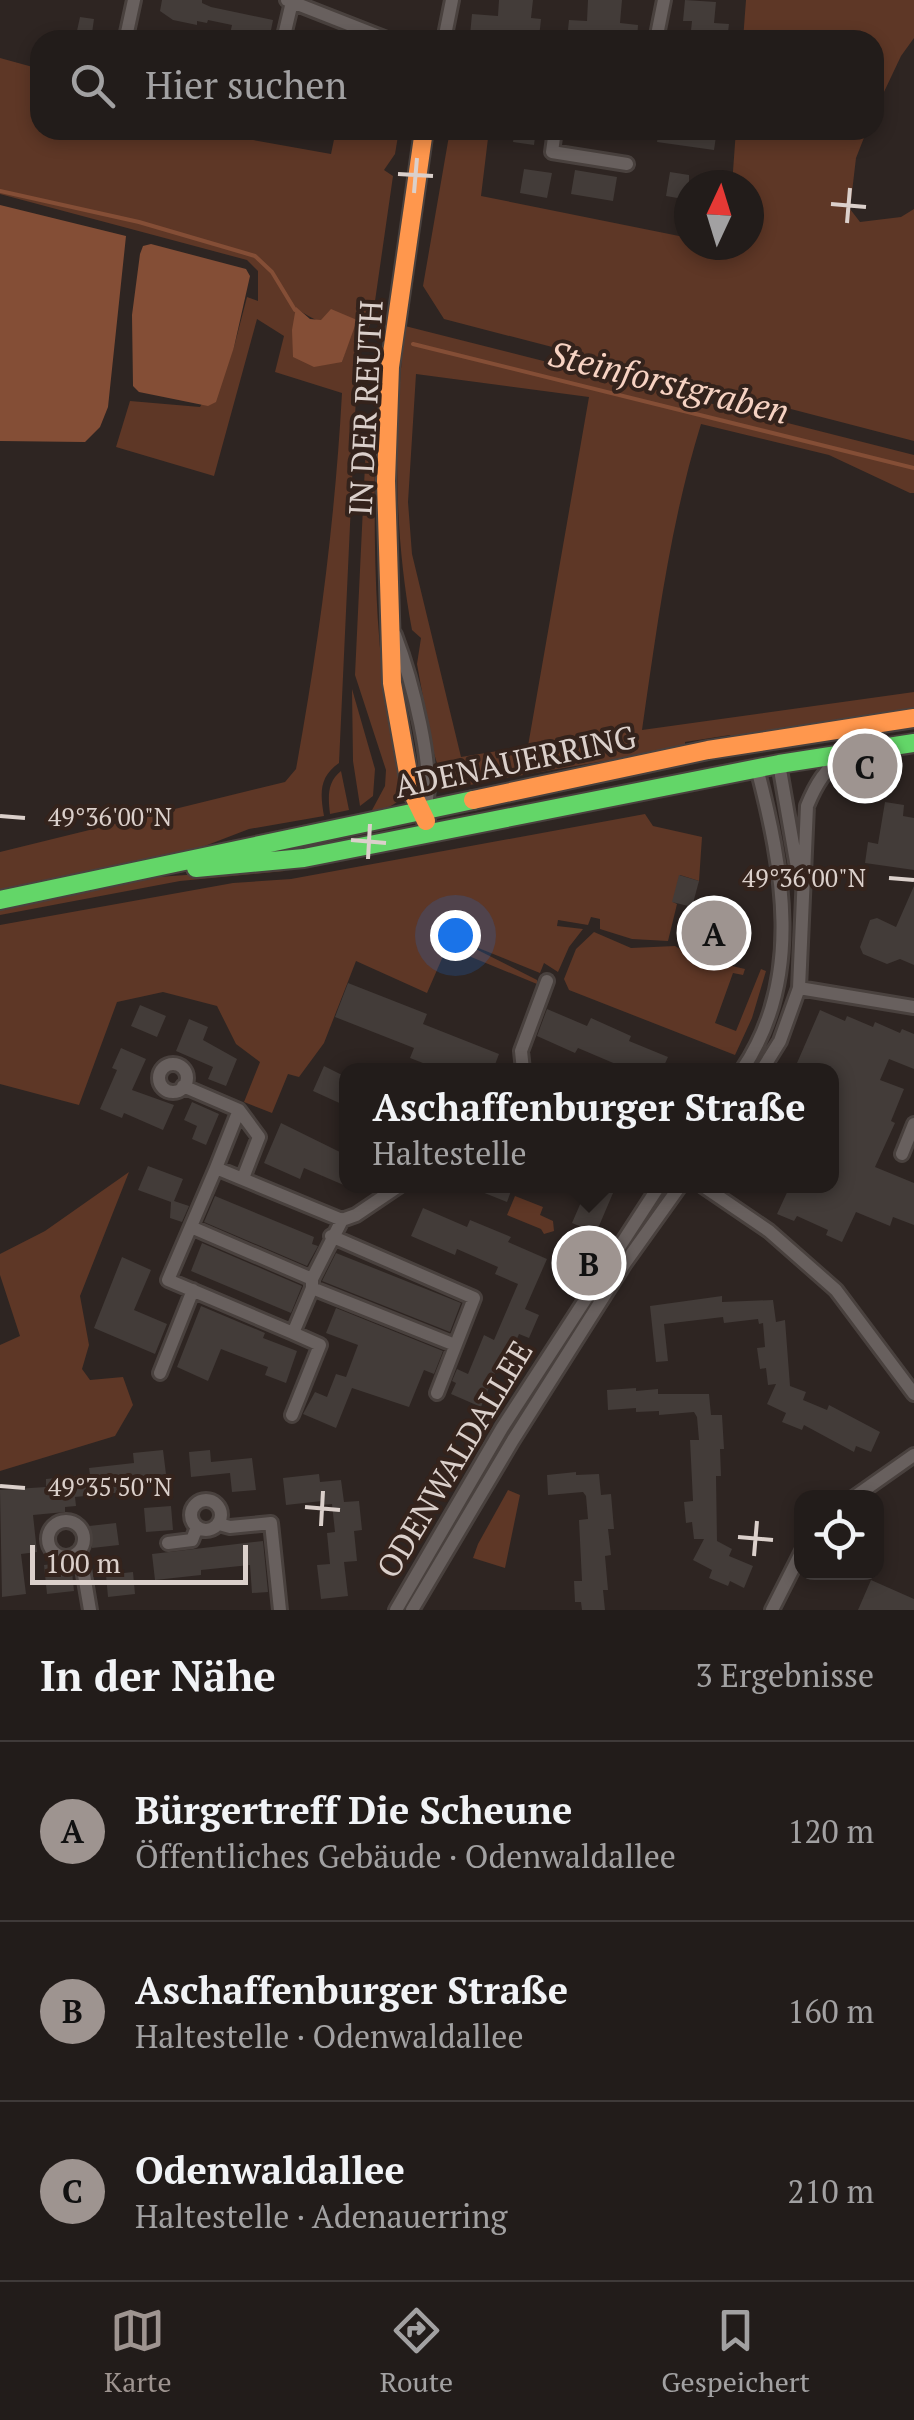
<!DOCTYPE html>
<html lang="de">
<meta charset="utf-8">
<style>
:root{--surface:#221c1a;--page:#2e2927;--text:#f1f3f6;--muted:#a2a1a2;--line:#3f3a39;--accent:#9e9490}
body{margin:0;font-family:"PT Serif",serif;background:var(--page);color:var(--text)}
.controls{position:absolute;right:30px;bottom:30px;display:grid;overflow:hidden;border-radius:20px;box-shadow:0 5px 15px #0003}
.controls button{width:90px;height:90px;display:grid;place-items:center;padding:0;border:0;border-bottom:2px solid var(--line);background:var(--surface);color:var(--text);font:50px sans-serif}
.compass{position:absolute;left:674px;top:170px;width:90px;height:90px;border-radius:50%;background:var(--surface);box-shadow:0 5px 15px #0003;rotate:4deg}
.scale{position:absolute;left:30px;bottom:25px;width:218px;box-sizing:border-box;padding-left:10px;border:5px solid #dbd0cb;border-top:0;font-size:28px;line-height:35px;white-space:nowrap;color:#dbd0cb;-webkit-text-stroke:8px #34231c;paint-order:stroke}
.you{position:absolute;left:455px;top:935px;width:35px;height:35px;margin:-25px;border:8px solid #fff;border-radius:50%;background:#1a73e8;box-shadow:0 0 0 15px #1a73e833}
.badge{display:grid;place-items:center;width:65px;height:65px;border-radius:50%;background:var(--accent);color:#111;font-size:32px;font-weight:700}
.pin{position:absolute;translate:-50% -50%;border:5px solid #fff;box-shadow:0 2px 10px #0006}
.popup{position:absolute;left:339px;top:1063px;width:500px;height:130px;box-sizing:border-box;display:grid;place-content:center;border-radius:20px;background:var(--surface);filter:drop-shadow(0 2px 8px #0005);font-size:32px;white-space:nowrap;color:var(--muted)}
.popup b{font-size:38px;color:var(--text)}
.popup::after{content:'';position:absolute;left:50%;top:100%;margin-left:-20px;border:20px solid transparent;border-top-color:var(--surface)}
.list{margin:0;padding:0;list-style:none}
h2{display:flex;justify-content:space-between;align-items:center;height:130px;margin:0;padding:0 40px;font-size:42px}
h2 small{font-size:32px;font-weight:400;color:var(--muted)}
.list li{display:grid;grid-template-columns:65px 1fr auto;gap:30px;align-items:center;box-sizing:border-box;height:180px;padding:0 40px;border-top:2px solid var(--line)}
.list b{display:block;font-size:38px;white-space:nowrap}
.list p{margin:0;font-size:32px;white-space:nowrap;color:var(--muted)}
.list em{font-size:32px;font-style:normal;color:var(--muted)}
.icon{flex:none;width:55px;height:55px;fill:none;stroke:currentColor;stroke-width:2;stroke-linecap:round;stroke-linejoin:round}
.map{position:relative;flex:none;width:914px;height:1610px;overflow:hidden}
.search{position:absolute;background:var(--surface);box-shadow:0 5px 15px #0003;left:30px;right:30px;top:30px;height:110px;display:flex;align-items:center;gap:25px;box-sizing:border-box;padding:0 35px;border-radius:30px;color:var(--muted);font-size:38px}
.sheet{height:670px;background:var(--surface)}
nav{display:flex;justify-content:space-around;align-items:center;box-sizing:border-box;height:140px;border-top:2px solid var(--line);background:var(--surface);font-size:28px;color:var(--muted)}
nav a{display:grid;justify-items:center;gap:5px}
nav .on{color:var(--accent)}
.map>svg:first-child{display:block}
.green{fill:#5e3726;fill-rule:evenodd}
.water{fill:#844e36}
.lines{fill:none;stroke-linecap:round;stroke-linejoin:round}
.stream{stroke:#844e36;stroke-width:4}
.building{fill:#433c39}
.street-casing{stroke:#49413e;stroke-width:18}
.fast-casing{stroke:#49413e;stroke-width:22}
.slow-casing{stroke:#49413e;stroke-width:22}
.street{stroke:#68605e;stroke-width:12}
.fast{stroke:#63d668;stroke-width:18}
.slow{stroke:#ff974d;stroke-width:18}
.ticks{fill:none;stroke:#dbd0cb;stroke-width:4}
.labels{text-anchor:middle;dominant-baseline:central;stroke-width:8;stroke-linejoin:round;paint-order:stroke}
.street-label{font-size:32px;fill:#dbd0cb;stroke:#34231c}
.water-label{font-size:35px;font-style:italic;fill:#f7d3c3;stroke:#34231c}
.ticks-label{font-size:25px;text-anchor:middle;fill:#dbd0cb;stroke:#34231c;stroke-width:8;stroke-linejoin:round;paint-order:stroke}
</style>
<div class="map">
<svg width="914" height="1610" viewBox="0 0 914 1610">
<rect width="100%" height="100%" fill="#2e2522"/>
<!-- green -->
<path class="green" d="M746,0H914V38L901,56L874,113V40H743Z
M0,58L40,69V130H218L242,138L331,154L336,130H399L395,154L384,170L393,176L373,315L360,351L356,395L339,763C319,777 320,793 324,816L249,829L184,854L0,891V852L285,782L296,769C319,643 335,520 342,393L275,372L284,336L257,319L214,476L116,447L130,401L200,407L234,347L247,297L258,301V271L247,260L0,194ZM296,308C312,320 331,326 350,336L342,362Z
M450,130H489L481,196L689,238V245H749V185H732L736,130H867L856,158L850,209L860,222L901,217L914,209V441L444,319L423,286Z
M405,326L914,455V493H910L829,455L701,424C670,524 657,627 642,730L914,692V709L732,739L730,735L685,742V746C608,762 531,772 455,788L444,786L432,747L417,664L421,638L412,630C393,528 394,428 405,326ZM416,374L589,397L528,746L461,757L412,554L408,502Z
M366,444L375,445C374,542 374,631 390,727C393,744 406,779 402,794C398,807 382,809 371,812L385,786L386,770L355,675Z
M352,689L375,769L373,796L360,806L353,761Z
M341,771L349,810L330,814C328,797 327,782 341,771Z
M645,814L653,826L702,837L699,881L680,875L673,902L677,904L668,941L632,939L600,929V919L591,917L588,925L558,920L557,926L583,929L569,947L558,972L544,963L540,973L456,939L537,980V984L447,947L427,993L356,961L324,1043L299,1077L288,1074L272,1113L244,1102L260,1062L236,1044L217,1006L163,992L117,1002L79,1105L0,1084V925L233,883L291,879Z
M284,868L285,871L180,881L0,915V908L158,877Z
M594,932L631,948L675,946L693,957L745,969L743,975L733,973L715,1023L736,1031L761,969L766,971L752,1018L735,1055L569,990L564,979L576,949Z
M129,1172L80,1296L89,1345L82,1369L90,1380L123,1377L133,1405L115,1436L0,1471V1345L20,1336L0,1275V1254L45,1231Z
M515,1196L543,1207L540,1215L553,1221L554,1231L544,1234L541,1229L507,1215Z
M508,1490L520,1495L505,1568L473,1558L478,1544Z"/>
<!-- water -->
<path class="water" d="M0,205L126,236L108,407L100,427L85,442L0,441Z
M151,244L246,269L250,276L234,347L216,402L208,406L139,392L133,386L132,315L140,254L143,246Z
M296,307L310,319L321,320L331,309L357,320L342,362L314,367L293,357L292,330Z"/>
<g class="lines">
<!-- stream -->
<path class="stream" d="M0,191L139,222L255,256L272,272L295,310
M413,344L914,468"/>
</g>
<!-- building -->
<path class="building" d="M162,0H202V3L211,7L273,20L269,40H247L230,34L232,25L208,20L207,23L197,21V25L173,20L160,11Z
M499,0H533L531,18L541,19L539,38L488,40L489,36L470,35L472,14L498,16Z
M588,0H622L620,23L638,25L637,40H567L569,20L587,21Z
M685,0L716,2L714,23L729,24L727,40H690L692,21H683Z
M80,17L94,19L91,40H75Z
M515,130H536L534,145L513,142Z
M659,130H717L714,150L657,142Z
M524,169L552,173L547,198L520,193Z
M575,170L617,177L613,201L571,194Z
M670,172L689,175V200L666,196Z
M885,802L904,805L903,816L914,818V870L865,863L868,842L878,844Z
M679,875L699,881L692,907L672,902Z
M914,886V965L900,959L887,964L863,954L860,947L870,920L877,918L896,927Z
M695,905L738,916L730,943L705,937L709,921L692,917Z
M348,983L427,1014L423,1024L499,1054L493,1070H441L410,1058L414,1048L335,1017Z
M140,1005L166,1016L157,1037L131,1026Z
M547,1009L587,1026L591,1018L631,1036L629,1041L668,1057L662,1070H616L618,1065L578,1048L575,1053L537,1036Z
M820,1010L845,1021L847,1016L873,1027L875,1022L900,1033L902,1029L914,1034V1069L889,1059L880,1080L904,1089L891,1121L895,1123L875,1167L914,1183V1225L893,1217L890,1226L856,1212L842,1242L826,1235L828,1230L797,1216L794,1221L777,1214L790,1186H832V1105L835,1096L832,1094V1070H794Z
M189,1019L208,1027L203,1040L237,1059L226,1086L208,1079L213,1067L176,1051Z
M121,1048L146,1059L132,1090L174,1105L163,1130L124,1113L122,1118L100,1109L117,1070L112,1068Z
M324,1066L346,1077V1106L313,1091Z
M192,1102L219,1114L206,1145L192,1139L197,1126L184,1120Z
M281,1123L346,1155V1186L304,1168L300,1179L264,1163Z
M148,1166L183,1179L174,1201L189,1206L182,1222L170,1218L171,1202L138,1190Z
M467,1186H496L511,1191L507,1202Z
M588,1186H616L596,1233L572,1223Z
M215,1196L314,1237L312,1244L318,1246L307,1266L204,1222Z
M423,1208L467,1227L470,1220L511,1237L508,1242L547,1259L525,1309L539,1315L529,1338L519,1334L503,1371L497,1368L481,1407L451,1394L456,1383L452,1381L457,1369L468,1374L484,1335L494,1340L518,1284L495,1274L498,1267L457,1249L455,1255L411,1236Z
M202,1243L302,1286L291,1313L191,1271Z
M336,1253L461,1303L450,1332L322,1281Z
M122,1257L151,1270L134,1310L167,1324L155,1354L94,1328Z
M722,1296V1302L773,1300L776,1322L785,1320L790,1386L806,1392L803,1400L827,1410L829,1405L880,1432L871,1452L856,1446L854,1452L804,1425L802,1430L782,1422L786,1413L767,1404L776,1384L768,1385L766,1368L760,1369L757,1348L765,1347L763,1323L759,1324L758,1319L724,1323L723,1317L664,1324L668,1361L656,1362L650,1306Z
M201,1306L265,1333L263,1338L297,1351L286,1383L265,1375L268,1367L221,1349L208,1381L177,1367Z
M336,1308L443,1351L434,1374L424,1370L409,1407L352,1388L336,1428L303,1414L315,1392L327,1397L336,1374L346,1377L358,1345L326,1333Z
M636,1388V1391L658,1389V1394H709L711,1415H722L724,1449H720L721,1476H716L717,1541L732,1549L729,1556L753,1566L744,1588L730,1581L728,1586L709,1578L712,1570L693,1560L704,1539H694L692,1522L686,1523L684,1502L693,1501L690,1440H699L697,1417L694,1412L659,1415V1411L636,1412V1408L608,1410L607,1390Z
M163,1450L166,1474L147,1476L148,1481L123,1483L124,1492L75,1497L76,1506L65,1507V1512L33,1515L37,1552L21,1554L26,1594L2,1597L0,1490L46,1487V1479L90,1475L89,1468L134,1463L133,1453Z
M210,1450L211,1462L252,1458L256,1490L232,1492L230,1473L191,1477L189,1452Z
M576,1472V1475L599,1474L601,1495L611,1494L614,1529H608L611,1555L605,1556L608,1590H603L605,1610H582L581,1602H575L574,1581H582L579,1520L588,1519L586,1496L583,1492L548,1495L547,1475Z
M319,1474L320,1482L341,1480L344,1502L359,1501L362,1530L354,1531L357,1561L344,1562L348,1596L321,1599L317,1565L330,1564L327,1533L335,1532L332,1504L322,1505V1501L286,1505L283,1478Z
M171,1506L173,1530L146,1532L144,1508Z
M116,1523L119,1545L92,1548L89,1526Z
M263,1541L268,1592L252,1593L250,1565L201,1570V1575L155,1580L152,1554Z
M71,1562L74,1591L47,1594L44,1565Z
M133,1572L135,1594L108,1597L106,1575Z
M871,1580L914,1599V1610H858Z"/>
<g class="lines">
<defs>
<path id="street" d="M287,0L389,40
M126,37L134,0
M283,40L292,2
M444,40L452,0
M656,40L664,0
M555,130L552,152L627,164
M395,635C410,674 438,775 424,812
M779,764L798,873
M799,988L914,1007
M159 1078a14 14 0 1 1 28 0a14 14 0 1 1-28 0Z
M523,1070L521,1051L547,981
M742,1070C804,979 783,868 757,768
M762,1070L780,1041L799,988L807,806C816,784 825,769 845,755
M183,1086L239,1110
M902,1154L914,1124
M216,1168L168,1280L293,1333L312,1288V1279L342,1220
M243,1178L259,1137L239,1110L216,1168L342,1220L356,1215L399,1186
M703,1186L769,1231L836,1290L914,1394
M191,1227L312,1279
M331,1236L474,1298L437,1393
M312,1288L455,1345
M160,1373L193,1290
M292,1415L320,1345L293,1333
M853,1498L914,1455
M191 1515a15 15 0 1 1 30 0a15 15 0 1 1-30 0Z
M48 1539a18 18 0 1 1 36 0a18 18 0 1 1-36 0Z
M219,1524L230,1527L271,1523L280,1610
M168,1543L192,1540L197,1527
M80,1551L90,1610
M396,1610L502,1428L659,1186
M412,1610L513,1440L625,1263L680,1186
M772,1610L802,1551"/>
<path id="fast" d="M196,868L304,858L779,764L914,743
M0,900L473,800"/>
<path id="slow" d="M424,130L390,367L386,481L392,683L411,790L426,821
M473,800L708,750L914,718"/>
</defs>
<!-- street casing -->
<use href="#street" class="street-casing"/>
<!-- fast casing -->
<use href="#fast" class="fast-casing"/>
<!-- slow casing -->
<use href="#slow" class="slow-casing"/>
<!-- street -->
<use href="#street" class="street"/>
<!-- fast -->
<use href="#fast" class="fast"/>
<!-- slow -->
<use href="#slow" class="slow"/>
</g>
<!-- ticks -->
<path class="ticks" d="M398,174L433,176M414,193L417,158M831,204L866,207M847,223L850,188M0,816L25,818M351,840L386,843M368,859L370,824M889,878L914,880M0,1486L25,1488M305,1507L340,1510M321,1526L323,1491M738,1537L773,1540M754,1556L757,1521"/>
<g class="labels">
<!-- street labels -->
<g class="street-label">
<text transform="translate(365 408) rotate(-87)">IN DER REUTH</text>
<text transform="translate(515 761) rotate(-12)">ADENAUERRING</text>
<text transform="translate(454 1459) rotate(-59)">ODENWALDALLEE</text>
</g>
<!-- water labels -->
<g class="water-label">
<text transform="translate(669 382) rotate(14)">Steinforstgraben</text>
</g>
</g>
<g class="ticks-label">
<text x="110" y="826">49°36'00"N</text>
<text x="804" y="887">49°36'00"N</text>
<text x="110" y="1496">49°35'50"N</text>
</g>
</svg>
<div class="controls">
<button><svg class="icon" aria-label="locate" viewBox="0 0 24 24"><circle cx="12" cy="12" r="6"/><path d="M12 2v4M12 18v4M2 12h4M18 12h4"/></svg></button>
</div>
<svg class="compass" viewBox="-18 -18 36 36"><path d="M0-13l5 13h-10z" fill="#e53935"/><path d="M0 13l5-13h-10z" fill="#a2a1a2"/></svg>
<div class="scale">100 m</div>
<div class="you"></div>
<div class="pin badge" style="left:714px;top:933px">A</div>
<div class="pin badge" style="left:589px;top:1263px">B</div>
<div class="popup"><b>Aschaffenburger Straße</b>Haltestelle</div>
<div class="pin badge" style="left:865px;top:766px">C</div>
<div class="search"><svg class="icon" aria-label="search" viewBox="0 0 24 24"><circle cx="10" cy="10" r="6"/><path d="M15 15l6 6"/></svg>Hier suchen</div>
</div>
<section class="sheet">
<h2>In der Nähe<small>3 Ergebnisse</small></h2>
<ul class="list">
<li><span class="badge">A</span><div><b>Bürgertreff Die Scheune</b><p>Öffentliches Gebäude · Odenwaldallee</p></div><em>120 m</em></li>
<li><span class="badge">B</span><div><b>Aschaffenburger Straße</b><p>Haltestelle · Odenwaldallee</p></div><em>160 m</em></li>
<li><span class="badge">C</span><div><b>Odenwaldallee</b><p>Haltestelle · Adenauerring</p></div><em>210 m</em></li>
</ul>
</section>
<nav>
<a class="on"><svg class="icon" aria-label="map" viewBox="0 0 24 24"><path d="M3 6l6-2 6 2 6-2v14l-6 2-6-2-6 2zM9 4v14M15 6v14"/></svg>Karte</a>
<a><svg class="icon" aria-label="directions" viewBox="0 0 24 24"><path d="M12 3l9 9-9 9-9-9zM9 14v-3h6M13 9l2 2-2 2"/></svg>Route</a>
<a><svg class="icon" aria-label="saved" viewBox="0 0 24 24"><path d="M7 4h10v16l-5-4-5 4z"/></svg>Gespeichert</a>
</nav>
